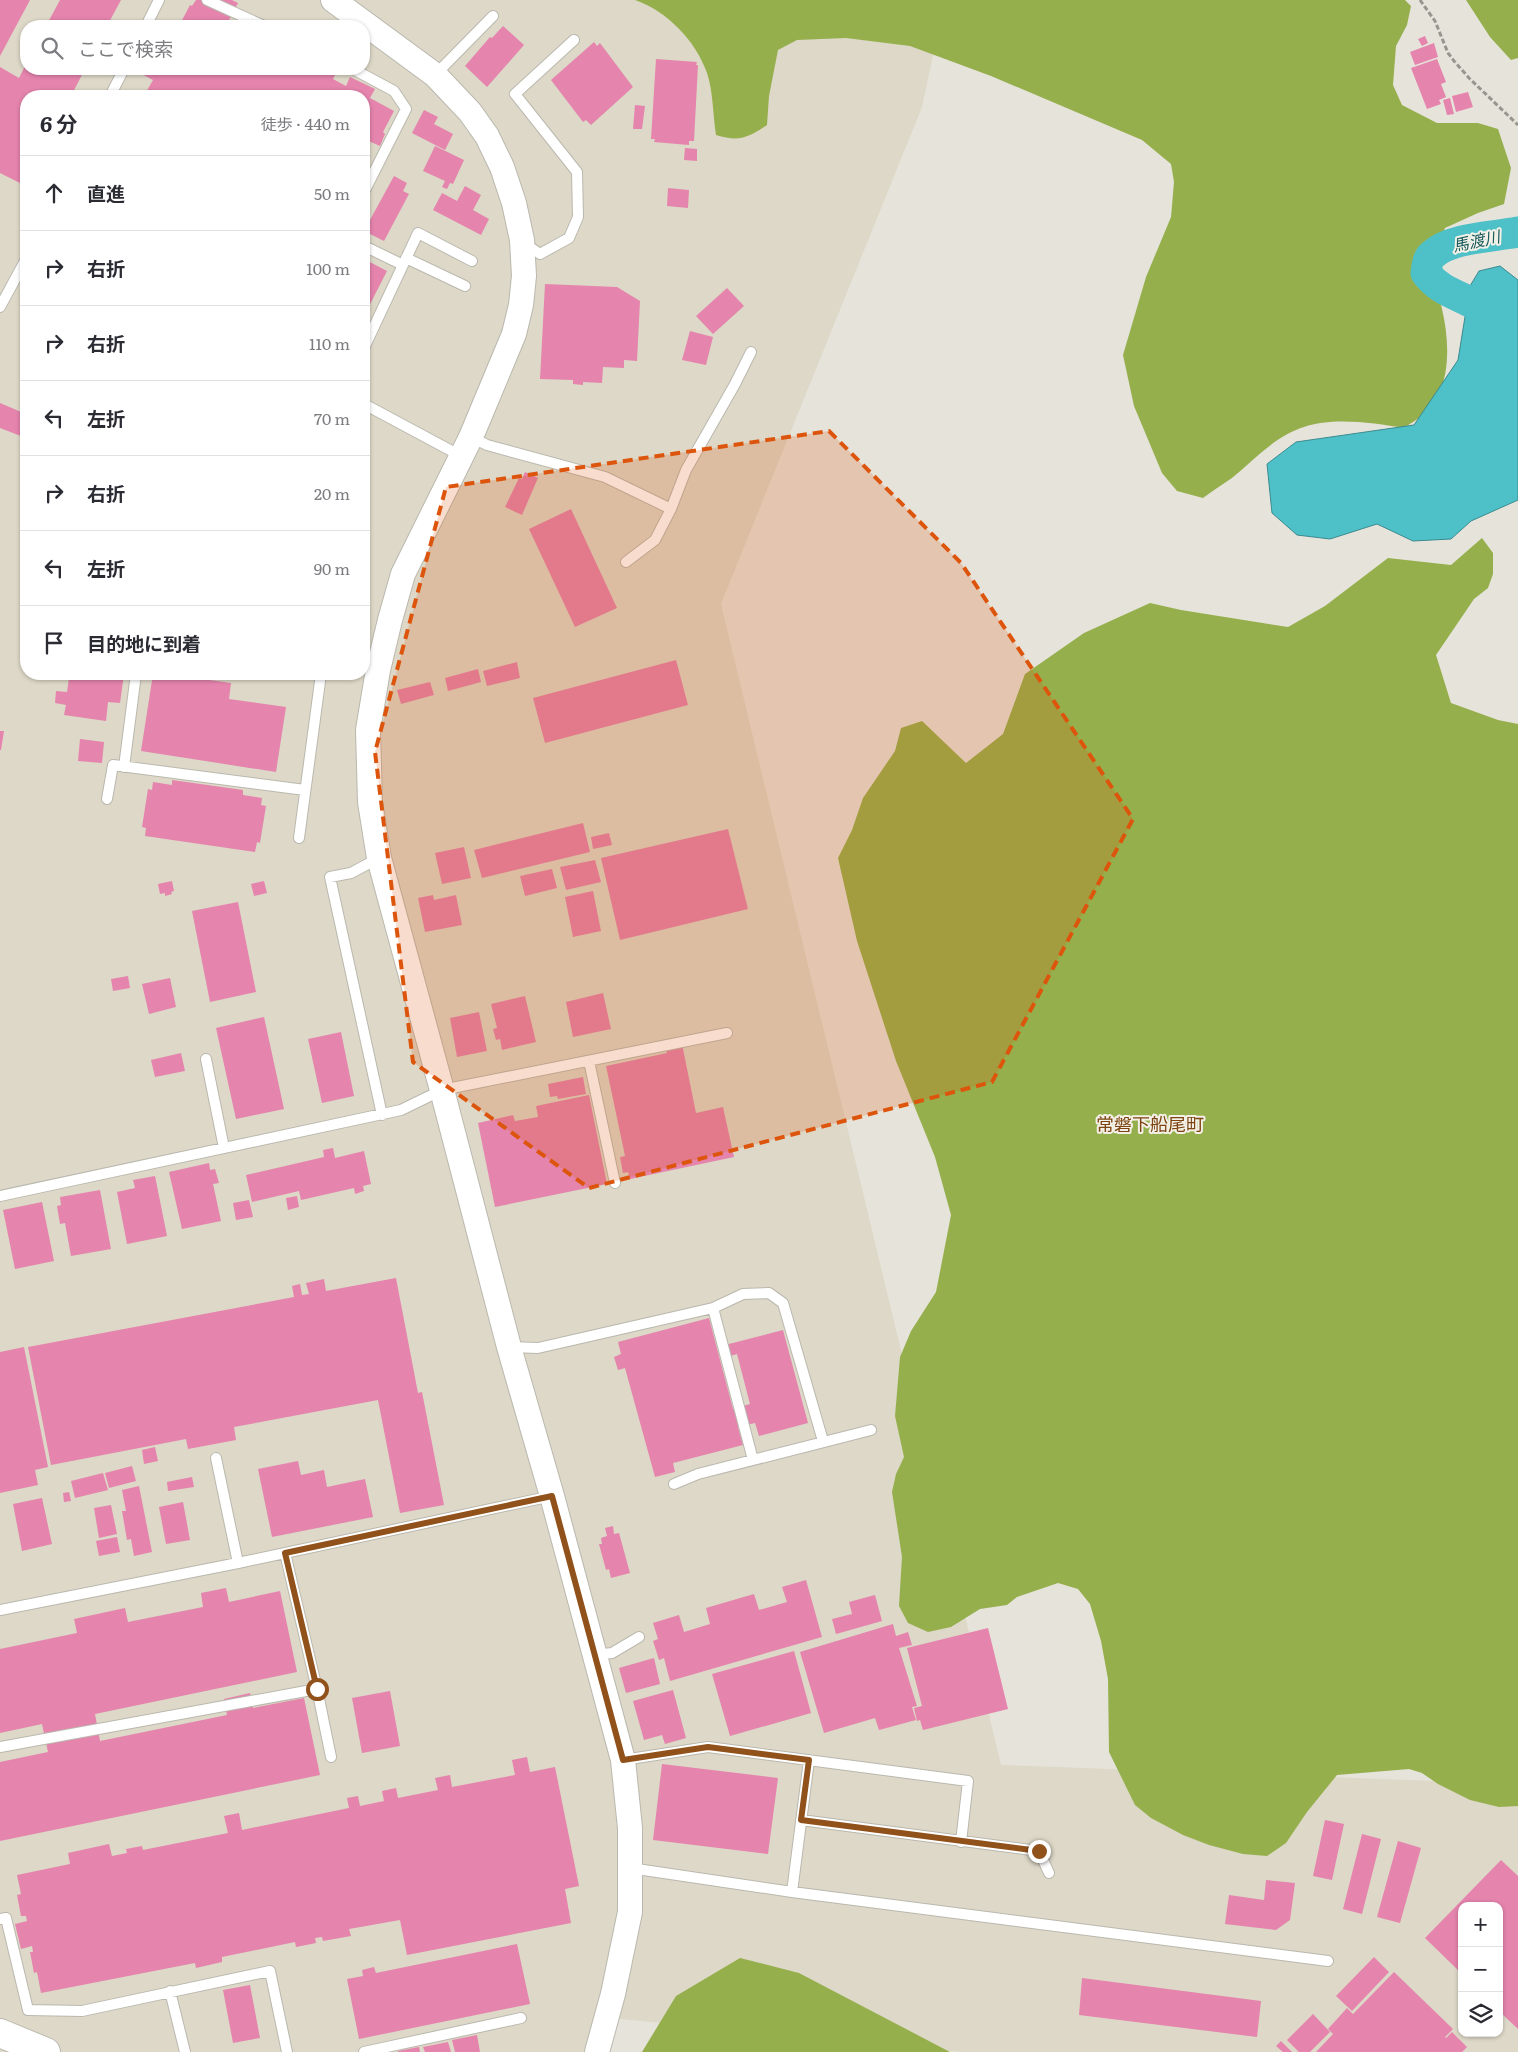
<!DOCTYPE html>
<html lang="ja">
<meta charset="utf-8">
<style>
:root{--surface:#fff;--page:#f2f2f3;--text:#2b2b33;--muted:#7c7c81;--line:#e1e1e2}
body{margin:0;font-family:Literata,"Noto Sans JP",serif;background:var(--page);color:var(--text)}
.controls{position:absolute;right:15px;bottom:15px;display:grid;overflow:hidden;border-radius:10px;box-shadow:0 1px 4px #0004}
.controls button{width:45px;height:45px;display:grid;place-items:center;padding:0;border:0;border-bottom:1px solid var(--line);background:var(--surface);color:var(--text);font:25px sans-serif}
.stop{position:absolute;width:15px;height:15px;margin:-11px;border:4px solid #91511b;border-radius:50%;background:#fff}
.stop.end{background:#91511b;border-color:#fff;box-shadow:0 1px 5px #0008}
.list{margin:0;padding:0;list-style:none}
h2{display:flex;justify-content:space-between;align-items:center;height:65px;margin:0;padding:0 20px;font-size:21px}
h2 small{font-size:16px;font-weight:400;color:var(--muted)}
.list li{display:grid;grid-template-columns:32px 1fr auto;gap:15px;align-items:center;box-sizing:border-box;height:75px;padding:0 20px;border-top:1px solid var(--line)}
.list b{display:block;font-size:19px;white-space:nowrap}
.list em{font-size:16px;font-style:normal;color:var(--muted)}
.icon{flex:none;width:28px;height:28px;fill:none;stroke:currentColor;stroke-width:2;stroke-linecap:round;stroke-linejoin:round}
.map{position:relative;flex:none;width:1518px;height:2052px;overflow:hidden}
.search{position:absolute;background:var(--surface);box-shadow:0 1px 4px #0004;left:20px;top:20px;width:350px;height:55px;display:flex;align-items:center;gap:12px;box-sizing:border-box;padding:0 18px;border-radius:20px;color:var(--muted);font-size:19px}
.panel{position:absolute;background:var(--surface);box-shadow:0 1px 4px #0004;left:20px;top:90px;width:350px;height:590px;border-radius:20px}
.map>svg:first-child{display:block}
.built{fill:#ddd8c7;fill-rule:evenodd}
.forest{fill:#96af4d}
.water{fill:#4dc0c8;stroke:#3b8b90}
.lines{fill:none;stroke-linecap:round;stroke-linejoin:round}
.river{stroke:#4dc0c8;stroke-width:31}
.building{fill:#e584ad}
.service-casing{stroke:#bab8ae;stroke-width:12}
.tertiary-casing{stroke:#bab8ae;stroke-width:26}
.primary-casing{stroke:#bab8ae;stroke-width:30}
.path{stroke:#97958e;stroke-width:3;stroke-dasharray:5 2.5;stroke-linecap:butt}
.service{stroke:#fff;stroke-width:10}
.tertiary{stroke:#fff;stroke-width:24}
.primary{stroke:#fff;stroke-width:28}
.route{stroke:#91511b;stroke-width:6}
.marked{fill:#dd550c;fill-opacity:0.2;stroke:#dd550c;stroke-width:4;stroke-dasharray:10 6;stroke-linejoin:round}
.labels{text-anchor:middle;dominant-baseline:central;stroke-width:4;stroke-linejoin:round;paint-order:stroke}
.water-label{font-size:16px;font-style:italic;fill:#16585c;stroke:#f3f1e7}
.quarter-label{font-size:18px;fill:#7d4310;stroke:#f3f1e7}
</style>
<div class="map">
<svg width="1518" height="2052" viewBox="0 0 1518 2052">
<rect width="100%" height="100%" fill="#e6e3da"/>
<!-- built -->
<path class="built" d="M0,0H945L922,107L721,604L1001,1765L1518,1784V2052H962L600,2017L589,2052H0ZM26,26H364V69H26ZM26,96H364V674H26ZM1462,1906H1499V2033H1462Z"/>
<!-- forest -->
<path class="forest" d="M635,0H1405L1411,6L1407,25L1396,46L1393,85L1402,105L1437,123H1478L1498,129L1511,168L1504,204L1478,213L1445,228L1430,266C1441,302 1452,337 1445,375C1443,381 1443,389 1441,394C1434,410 1417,419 1404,428C1374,423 1333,417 1304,427C1275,436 1254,460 1232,478C1222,485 1212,491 1203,498L1177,491L1162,473L1134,406L1123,355L1146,277L1171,217L1174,182L1171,164L1142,140L991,76L910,46L846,38L797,40L778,50L769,96L767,125C747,138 739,142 716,135C713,116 713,90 707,73C696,41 667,11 635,0Z
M1466,0H1518V58L1511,60L1490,37Z
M1482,538L1493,553V574L1488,588L1474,599L1436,655L1451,703L1498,720L1518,724V1806L1499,1807L1470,1800L1438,1784L1422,1773L1409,1769L1337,1775L1307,1812L1286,1843L1267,1856L1243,1854L1209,1845L1183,1835L1151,1818L1135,1805L1109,1752L1108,1679L1101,1641L1090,1604L1078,1589L1058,1583L1017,1597L1007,1605L980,1609L951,1627L928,1632L908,1623L899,1606L902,1557L892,1492L896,1474L904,1457L895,1416L900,1357L911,1331L936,1292L951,1215L935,1157L896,1061L857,941L838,858L852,830L863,798L895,751L901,728L922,721L966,763L1003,734L1025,674L1084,633L1150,603L1181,610L1288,627L1325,606L1388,558L1451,565Z
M740,1958L799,1973L950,2052H642L676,1996Z"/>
<!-- water -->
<path class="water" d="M1500,266L1518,280V500L1471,521L1451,539L1413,541L1377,524L1330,539L1297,535L1272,513L1267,464L1296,442L1414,425L1458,360L1470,286L1479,271Z"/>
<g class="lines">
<!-- river -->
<path class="river" d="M1481,308C1461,295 1441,293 1426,273C1427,267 1427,259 1432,255C1451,237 1494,237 1518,232"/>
</g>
<!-- building -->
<path class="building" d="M0,0H30L0,56Z
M60,0H121L107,26H46Z
M196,0H232L238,3L227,24L231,26H179L190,5L192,6Z
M166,20L178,26H163Z
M503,26L524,45L487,87L465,66L490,37L492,38Z
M1425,36L1428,43L1422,46L1418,39Z
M594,42L597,46L600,43L633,87L591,125L586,120L583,122L551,80Z
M1434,43L1438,57L1415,65L1410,52Z
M656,59L697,62L696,65H698L694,141H689V145L654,142L655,139H651Z
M1437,59L1446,82L1441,84L1446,97L1439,100L1441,104L1427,109L1411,68Z
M26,64V69H85L71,96H26V181L24,185L0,173V67L19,78Z
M132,69H332L337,71L333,79L346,86L350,77L375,89L370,98L394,111L383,132L385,134L380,146L364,139V96H144L153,80Z
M1468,92L1473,107L1456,112L1452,96Z
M1450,98L1454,114L1447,115L1443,100Z
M635,105L645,106L642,129H633Z
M424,110L438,117L434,124L453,134L445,150L412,133Z
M435,146L464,160L453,184L450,183L447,189L442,187L445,181L423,171Z
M685,148L697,149V161L684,160Z
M394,176L407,183L403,191L409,194L384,241L364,231Z
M465,186L481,195L473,210L489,219L481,235L433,210L442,193L457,201Z
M668,188L689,190L688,208L667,206Z
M364,259L387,271L364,316Z
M545,284L617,287L640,301L637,361L624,360V368L603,367L602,383L583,382V385L573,384V380L540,379Z
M727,288L744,306L713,334L696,316Z
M690,331L713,337L706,365L682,360Z
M0,403L26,414V438L0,428Z
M525,472L538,478L522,515L505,507L519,478L522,479Z
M571,509L617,608L575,627L529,529Z
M676,660L688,705L545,743L533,698Z
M517,662L520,678L487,686L483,671Z
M478,669L481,682L448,691L445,678Z
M63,674H124L120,703L108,702L106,721L64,715L66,705L55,703L56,691L67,692L69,678L62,677Z
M153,674H167L231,683L229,699L286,707L276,772L141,751Z
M430,682L434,695L401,704L397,690Z
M0,731H4L1,750H0Z
M80,739L104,742L102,763L78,761Z
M172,780L243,790V795L262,798L261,805L266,806L260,843L257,842L255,852L145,836L146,828L142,827L148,789L152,790L153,782L172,785Z
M583,823L590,852L482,878L474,850Z
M728,829L748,909L620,940L601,858Z
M609,833L612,845L593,849L591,837Z
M464,847L471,878L442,884L435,853Z
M595,860L601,882L566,890L560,867Z
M552,869L557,888L525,896L520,876Z
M172,881L174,891L171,892L172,894L165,896V893L160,894L158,884Z
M264,881L267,893L254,896L251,884Z
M593,891L601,931L573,937L565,897Z
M433,895L434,900L456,895L462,925L425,932L418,898Z
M238,902L256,992L210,1002L192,911Z
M128,976L130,988L113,991L111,979Z
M170,978L176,1007L149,1014L142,984Z
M603,993L611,1029L573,1037L566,1002Z
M525,996L536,1042L502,1050L500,1039L496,1040L493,1029L497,1028L491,1004Z
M479,1012L487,1051L457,1057L450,1018Z
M264,1017L284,1109L236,1119L216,1028Z
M341,1032L354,1096L322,1103L308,1039Z
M682,1044L696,1113L723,1107L734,1157L630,1179L628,1172L623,1173L620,1157L625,1156L606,1066L667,1053L665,1048Z
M181,1053L185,1071L155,1077L151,1060Z
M583,1077L586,1094L558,1099L557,1096L550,1097L548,1084Z
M589,1095L607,1184L495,1207L478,1123L513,1115L515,1121L538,1117L536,1106Z
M333,1148L335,1158L364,1151L371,1184L363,1186L364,1191L355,1194L354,1188L301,1200L299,1191L252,1202L246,1175L324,1157L323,1150Z
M209,1163L210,1170L215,1169L219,1183L213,1184L221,1221L182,1229L169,1172Z
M155,1176L167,1236L127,1244L117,1192L135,1188L133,1180Z
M100,1190L111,1249L71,1256L65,1223L60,1224L57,1206L61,1205L60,1197Z
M297,1196L299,1207L288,1210L286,1198Z
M249,1200L253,1217L236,1220L233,1203Z
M42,1202L54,1261L15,1269L3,1210Z
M396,1278L418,1393L422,1392L444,1505L400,1513L378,1400L234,1427L236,1440L188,1449L186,1439L51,1465L28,1347L294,1297L292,1286L300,1284L302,1295L309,1294L306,1283L324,1279L326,1291Z
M709,1318L733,1409L750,1404L737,1354L727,1357L725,1345L783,1330L808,1423L759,1436L755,1423L738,1427L743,1445L673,1463L675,1472L655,1477L625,1368L618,1370L614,1357L621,1354L618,1342Z
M24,1347L48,1467L35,1470L38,1485L0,1493V1352Z
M155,1447L158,1461L144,1464L142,1450Z
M298,1461L301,1475L324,1470L327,1487L365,1479L373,1517L272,1537L258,1469Z
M132,1466L136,1481L109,1488L105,1473Z
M103,1473L108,1490L75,1498L71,1481Z
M192,1477L194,1487L168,1491L167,1482Z
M139,1486L152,1552L134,1556L131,1539L127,1540L122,1511H126L122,1490Z
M69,1492L71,1501L64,1502L63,1493Z
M42,1498L52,1544L22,1551L13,1504Z
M183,1502L190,1540L166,1544L159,1507Z
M111,1505L117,1534L99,1538L94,1508Z
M613,1526L614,1534L619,1533L630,1573L611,1578L609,1569L606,1570L599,1544H602L601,1538L607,1536L605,1528Z
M117,1537L120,1552L99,1556L96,1541Z
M806,1580L822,1637L670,1681L664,1658L659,1660L653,1641L658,1639L653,1623L679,1615L684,1632L710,1624L706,1608L754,1594L759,1610L787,1602L782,1587Z
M226,1588L229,1602L280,1591L297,1672L95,1714L100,1741L227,1715L224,1699L250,1693L253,1708L304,1698L320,1775L0,1841V1762L48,1752L42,1724L0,1733V1649L77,1633L74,1619L125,1608L128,1622L203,1607L201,1593Z
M875,1595L882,1621L836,1634L832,1619L852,1614L849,1602Z
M893,1624L896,1636L908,1632L912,1645L899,1648L917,1706L912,1707L916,1720L879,1730L875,1718L824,1733L800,1652Z
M988,1628L1008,1709L923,1730L920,1720L917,1721L914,1708L922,1706L907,1648Z
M794,1651L811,1713L730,1736L712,1674Z
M654,1658L660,1684L626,1693L619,1668Z
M673,1690L686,1738L665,1744L662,1735L644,1740L633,1701Z
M390,1691L400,1746L362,1753L352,1698Z
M527,1757L530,1772L555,1767L579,1886L565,1889L571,1923L407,1955L400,1920L349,1929L351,1936L323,1941L322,1937L315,1938L316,1943L296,1947L295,1942L222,1957V1962L196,1968L195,1963L41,1993L37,1972L34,1973L30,1952H33L32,1946L21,1949L15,1924L27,1921L26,1916H21L17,1895L21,1894L17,1875L70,1864L68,1853L109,1844L112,1856L127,1853L126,1849L142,1846L143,1850L228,1833L224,1816L239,1813L242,1830L349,1808L347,1798L358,1796L360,1806L384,1801L382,1791L396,1788L398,1798L438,1790L435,1778L450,1775L452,1787L515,1775L512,1760Z
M662,1764L778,1778L768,1854L653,1840Z
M1325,1820L1344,1824L1332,1880L1313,1876Z
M1362,1834L1381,1839L1362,1914L1343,1909Z
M1398,1841L1421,1848L1400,1923L1377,1917Z
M1501,1860L1518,1876V2029L1499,2011V1906H1462V1974L1425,1938Z
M1266,1880L1295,1883L1290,1920L1276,1930L1225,1924L1229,1895L1264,1900Z
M517,1944L530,2004L359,2039L347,1979L363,1976L362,1970L374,1967L376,1973Z
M1374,1957L1389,1972L1352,2011L1336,1996Z
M1394,1972L1453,2029L1445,2037L1446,2038L1452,2032L1467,2047L1462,2052H1316L1333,2034L1328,2029L1347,2008L1353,2014Z
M1082,1978L1261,2001L1257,2037L1079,2015Z
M250,1985L260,2038L233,2043L223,1990Z
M1313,2014L1330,2032L1310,2052H1299L1287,2040Z
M477,2035L480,2052H455L452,2040Z
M1281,2041L1292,2052H1283L1276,2046Z
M448,2042L451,2052H425L423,2047Z
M419,2047L420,2052H398V2051Z"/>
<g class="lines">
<defs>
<path id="service" d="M207,0L264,26
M146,26L159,0
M353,69L394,91L406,109L364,192
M435,75L493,16
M110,96L124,69
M524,243L540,254L569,238L578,217L577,172L515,94L574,40
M364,246L403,265
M406,258L465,286
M0,307L26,259
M364,348L418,233L472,261
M364,404L461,456
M471,437L487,445L605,477L671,509
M626,562L655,540L671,509L686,470L735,384L751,352
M124,767L136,674
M107,799L113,765L305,790
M299,838L321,674
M379,858L351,873L330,877L382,1115
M206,1059L224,1148
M589,1061L615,1183
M0,1196L401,1110L442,1090L727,1033
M713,1308L743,1294L769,1293L783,1303L823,1441
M510,1347L538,1348L713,1308L753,1460
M216,1458L238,1563
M674,1484L698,1474L871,1430
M285,1553L317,1689L331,1757
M0,1610L238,1563L552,1496
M595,1655L612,1653L639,1637
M0,1747L317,1689
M623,1760L708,1747L968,1781L961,1842
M801,1820L1039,1851L1049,1873
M630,1868L792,1892L1328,1961
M792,1892L809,1760
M0,1919L6,1918L28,2010L82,2011L270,1971L287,2052
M170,1991L185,2052
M364,2052L521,2018"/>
<path id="tertiary" d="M333,0L435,75L470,112L487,136L502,167L514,203L522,240L524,276L521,305L514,334L471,437L403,574L390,620L378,670L368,730L370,802L379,858L442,1090L509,1347L552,1496L623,1760L630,1828V1912L613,1994L597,2052"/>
<path id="primary" d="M0,2033L46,2052"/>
</defs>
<!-- service casing -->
<use href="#service" class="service-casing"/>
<!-- tertiary casing -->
<use href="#tertiary" class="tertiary-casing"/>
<!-- primary casing -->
<use href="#primary" class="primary-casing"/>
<!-- path -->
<path class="path" d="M1420,0L1435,21L1448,53L1454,61L1469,78L1518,125"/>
<!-- service -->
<use href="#service" class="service"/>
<!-- tertiary -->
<use href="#tertiary" class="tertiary"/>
<!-- primary -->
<use href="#primary" class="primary"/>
</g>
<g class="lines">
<!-- route -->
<path class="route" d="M317,1689L285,1553L552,1496L623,1760L708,1747L809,1760L801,1820L1039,1851"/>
</g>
<!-- marked area -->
<path class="marked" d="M829,431L961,563L1133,819L992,1082L589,1188L413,1062L375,752L446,487Z"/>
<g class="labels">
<!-- water labels -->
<g class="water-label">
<text transform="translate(1476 240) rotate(-12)">馬渡川</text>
</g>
<!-- quarter labels -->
<g class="quarter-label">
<text x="1150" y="1123">常磐下船尾町</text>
</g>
</g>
</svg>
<div class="controls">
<button>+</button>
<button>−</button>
<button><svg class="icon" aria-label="layers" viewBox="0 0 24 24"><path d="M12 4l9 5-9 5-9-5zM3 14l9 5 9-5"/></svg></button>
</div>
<div class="stop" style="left:317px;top:1689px"></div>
<div class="stop end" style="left:1039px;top:1851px"></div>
<div class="search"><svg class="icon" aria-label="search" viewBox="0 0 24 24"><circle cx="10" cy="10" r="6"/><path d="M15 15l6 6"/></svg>ここで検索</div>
<section class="panel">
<h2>6 分<small>徒歩 · 440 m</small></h2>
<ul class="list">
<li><svg class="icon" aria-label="ahead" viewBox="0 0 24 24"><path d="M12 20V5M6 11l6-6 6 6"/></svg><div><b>直進</b></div><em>50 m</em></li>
<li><svg class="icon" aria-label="right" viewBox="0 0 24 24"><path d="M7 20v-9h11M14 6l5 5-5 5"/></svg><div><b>右折</b></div><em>100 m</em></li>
<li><svg class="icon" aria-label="right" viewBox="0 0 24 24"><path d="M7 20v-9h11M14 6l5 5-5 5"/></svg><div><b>右折</b></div><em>110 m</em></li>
<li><svg class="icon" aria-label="left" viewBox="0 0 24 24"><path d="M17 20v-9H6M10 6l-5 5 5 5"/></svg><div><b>左折</b></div><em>70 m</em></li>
<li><svg class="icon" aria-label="right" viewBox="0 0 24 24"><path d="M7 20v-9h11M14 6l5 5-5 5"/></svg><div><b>右折</b></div><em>20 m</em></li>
<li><svg class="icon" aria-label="left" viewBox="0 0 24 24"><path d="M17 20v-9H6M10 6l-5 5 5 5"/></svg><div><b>左折</b></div><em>90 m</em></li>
<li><svg class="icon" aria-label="arrive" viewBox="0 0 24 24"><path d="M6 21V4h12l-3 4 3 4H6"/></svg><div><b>目的地に到着</b></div></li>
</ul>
</section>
</div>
